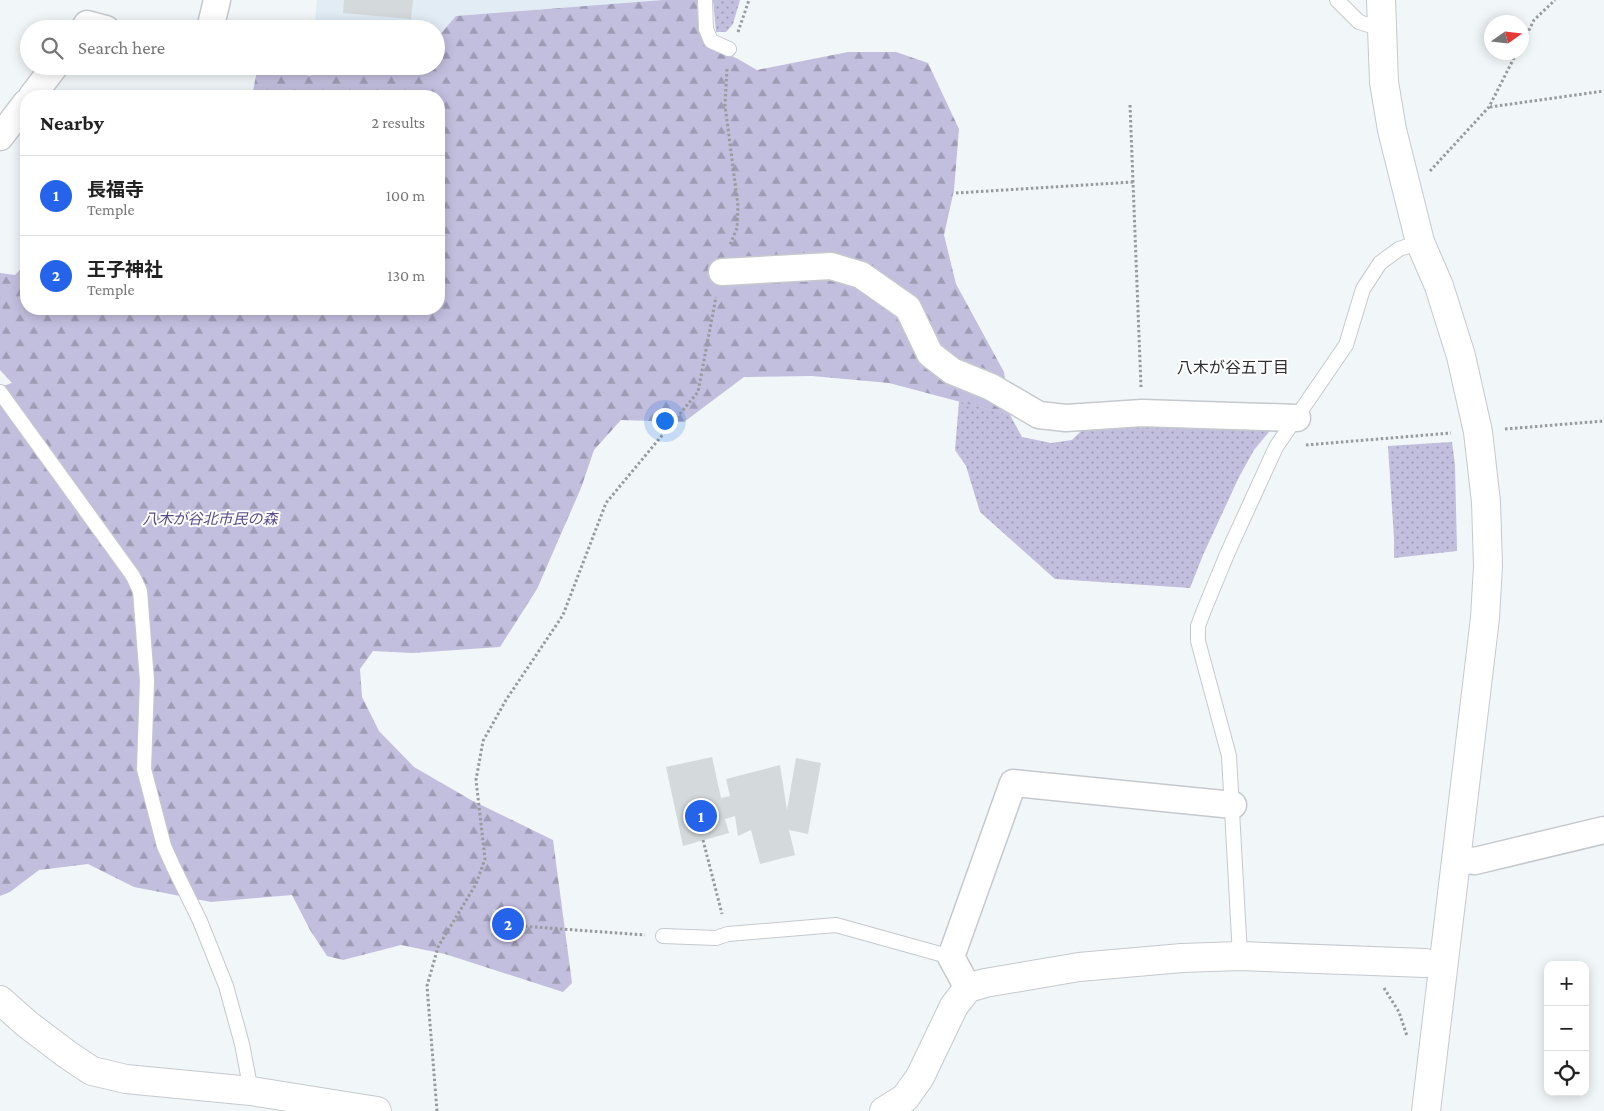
<!DOCTYPE html>
<meta charset="utf-8">
<style>
:root{--surface:#fff;--page:#f6f6f6;--text:#222;--muted:#767676;--line:#e0e0e0;--accent:#2563eb}
body{margin:0;font-family:"Crimson Pro","Noto Sans JP",serif;background:var(--page);color:var(--text)}
.controls{position:absolute;right:15px;bottom:15px;display:grid;overflow:hidden;border-radius:10px;box-shadow:0 2px 12px #0003}
.controls button{width:45px;height:45px;display:grid;place-items:center;padding:0;border:0;border-bottom:1px solid var(--line);background:var(--surface);color:var(--text);font:25px sans-serif}
.compass{position:absolute;left:1484px;top:15px;width:45px;height:45px;border-radius:50%;background:var(--surface);box-shadow:0 2px 12px #0003;rotate:76deg}
.you{position:absolute;left:664px;top:420px;width:18px;height:18px;margin:-12px;border:4px solid #fff;border-radius:50%;background:#1a73e8;box-shadow:0 0 0 8px #1a73e833}
.badge{display:grid;place-items:center;width:32px;height:32px;border-radius:50%;background:var(--accent);color:#fff;font-size:16px;font-weight:700}
.pin{position:absolute;translate:-50% -50%;border:2px solid #fff;box-shadow:0 1px 5px #0006}
.list{margin:0;padding:0;list-style:none}
h2{display:flex;justify-content:space-between;align-items:center;height:65px;margin:0;padding:0 20px;font-size:21px}
h2 small{font-size:16px;font-weight:400;color:var(--muted)}
.list li{display:grid;grid-template-columns:32px 1fr auto;gap:15px;align-items:center;box-sizing:border-box;height:80px;padding:0 20px;border-top:1px solid var(--line)}
.list b{display:block;font-size:19px;white-space:nowrap}
.list p{margin:0;font-size:16px;white-space:nowrap;color:var(--muted)}
.list em{font-size:16px;font-style:normal;color:var(--muted)}
.icon{flex:none;width:28px;height:28px;fill:none;stroke:currentColor;stroke-width:2;stroke-linecap:round;stroke-linejoin:round}
.map{position:relative;flex:none;width:1604px;height:1111px;overflow:hidden}
.search{position:absolute;background:var(--surface);box-shadow:0 2px 12px #0003;left:20px;top:20px;width:425px;height:55px;display:flex;align-items:center;gap:12px;box-sizing:border-box;padding:0 18px;border-radius:28px;color:var(--muted);font-size:19px}
.panel{position:absolute;background:var(--surface);box-shadow:0 2px 12px #0003;left:20px;top:90px;width:425px;height:225px;border-radius:20px}
.map>svg:first-child{display:block}
.built{fill:#e1ecf5}
.grass{fill:url(#grass-dots)}
.forest{fill:url(#forest-firs)}
.building{fill:#d4dadb}
.lines{fill:none;stroke-linecap:round;stroke-linejoin:round}
.service-casing{stroke:#c5c9cd;stroke-width:16}
.minor-casing{stroke:#c5c9cd;stroke-width:29}
.tertiary-casing{stroke:#c5c9cd;stroke-width:30}
.path{stroke:#979b9d;stroke-width:3;stroke-dasharray:2.5 2.5;stroke-linecap:butt}
.service{stroke:#fff;stroke-width:14}
.minor{stroke:#fff;stroke-width:26}
.tertiary{stroke:#fff;stroke-width:28}
.labels{text-anchor:middle;dominant-baseline:central;stroke-width:4;stroke-linejoin:round;paint-order:stroke}
.park-label{font-size:15px;font-style:italic;fill:#574b87;stroke:#fff}
.neighbourhood-label{font-size:16px;fill:#2e2f31;stroke:#fff}
</style>
<div class="map">
<svg width="1604" height="1111" viewBox="0 0 1604 1111">
<defs>
<pattern id="grass-dots" width="8" height="8" patternUnits="userSpaceOnUse" patternTransform="scale(1.25)"><rect width="8" height="8" fill="#c2bede"/><path d="M2 2h.1M6 6h.1" fill="none" stroke="#9e9bb5" stroke-width="1.8" stroke-linecap="round"/></pattern>
<pattern id="forest-firs" width="22" height="20" patternUnits="userSpaceOnUse" patternTransform="scale(1.25)"><rect width="22" height="20" fill="#c2bede"/><path d="M5 1l3.5 6h-7zM16 11l3.5 6h-7z" fill="#9e9bb5"/></pattern>
</defs>
<rect width="100%" height="100%" fill="#f1f6f9"/>
<!-- built -->
<path class="built" d="M317,0H663L456,16L436,39V29H320L315,21Z"/>
<!-- grass -->
<path class="grass" d="M713,0H740L733,24L726,32H716Z
M959,401L1010,415L1022,437L1051,443L1072,440L1087,425L1134,423L1273,427L1254,450L1239,477L1203,555L1190,588L1055,579L980,512L966,466L955,450Z
M1452,442L1455,465L1457,551L1394,558V538L1388,446Z"/>
<!-- forest -->
<path class="forest" d="M663,0H697L699,32L705,43L738,59L757,70L848,52H896L928,63L959,129L954,190L944,235L956,284L1004,372L1010,415L889,383L812,376L744,377L684,422L621,420L594,450L581,488L537,589L500,647L412,653L373,651L360,669L362,697L379,731L414,767L471,800L553,840L572,983L563,992L445,954L401,945L343,960L327,956L310,930L292,895L211,902L134,887L88,864L39,870L10,892L0,896V387L12,383L0,370V273L15,275L26,264V309H439V96H252L258,66H279L310,76L317,66H436V39L456,16Z"/>
<!-- building -->
<path class="building" d="M344,0H413L411,19L343,13Z
M712,757L721,798L730,796L726,779L780,765L787,810L796,758L821,763L808,834L789,830L795,855L760,864L751,830L738,836L735,816L725,819L729,833L683,846L666,767Z
M493,909L521,915L518,938L490,933Z"/>
<g class="lines">
<defs>
<path id="service" d="M705,0L706,29L711,41L729,49
M1337,0L1359,22L1381,29
M0,392L133,576L140,591L147,681L144,769L164,846L173,866L200,921L226,986L242,1044L251,1091
M663,936L716,938L728,934L836,925L951,957
M1240,956L1229,756L1198,641V626L1204,610L1228,552L1276,447L1346,345L1363,289L1380,263L1399,249L1420,242"/>
<path id="minor" d="M84,29L87,24L106,29
M210,29L217,0
M32,96L55,66
M0,137L26,103
M722,272L831,266L861,275L908,308L930,354L952,371L991,387L1039,415L1066,418L1142,413L1297,418
M1456,859L1475,861L1604,830
M968,988L951,957L1013,783L1233,805"/>
<path id="tertiary" d="M1381,0L1384,82L1392,130L1420,242L1439,286L1461,356L1478,432L1486,502L1488,566L1485,618L1426,1111
M0,1000L27,1024L68,1055L92,1071L126,1079L251,1091L377,1111
M884,1111L905,1098L920,1077L954,1006L968,988L985,983L1079,967L1182,958L1240,956L1425,963"/>
</defs>
<!-- service casing -->
<use href="#service" class="service-casing"/>
<!-- minor casing -->
<use href="#minor" class="minor-casing"/>
<!-- tertiary casing -->
<use href="#tertiary" class="tertiary-casing"/>
<!-- path -->
<path class="path" d="M738,32L749,0
M1522,44L1534,20L1555,0
M727,69L725,105L738,206L737,228L730,245
M1130,105L1141,387
M1490,107L1604,91
M1430,171L1489,107L1517,52
M956,193L1133,182
M1505,429L1604,421
M1306,445L1451,433
M703,840L722,914
M520,926L645,935
M1384,988L1399,1012L1407,1036
M437,1111L427,986L438,947L476,884L485,859L476,780L483,741L506,700L563,615L606,503L698,392L716,297"/>
<!-- service -->
<use href="#service" class="service"/>
<!-- minor -->
<use href="#minor" class="minor"/>
<!-- tertiary -->
<use href="#tertiary" class="tertiary"/>
</g>
<g class="labels">
<!-- park labels -->
<g class="park-label">
<text x="210" y="519">八木が谷北市民の森</text>
</g>
<!-- neighbourhood labels -->
<g class="neighbourhood-label">
<text x="1233" y="367">八木が谷五丁目</text>
</g>
</g>
</svg>
<div class="controls">
<button>+</button>
<button>−</button>
<button><svg class="icon" aria-label="locate" viewBox="0 0 24 24"><circle cx="12" cy="12" r="6"/><path d="M12 2v4M12 18v4M2 12h4M18 12h4"/></svg></button>
</div>
<svg class="compass" viewBox="-18 -18 36 36"><path d="M0-13l5 13h-10z" fill="#e53935"/><path d="M0 13l5-13h-10z" fill="#767676"/></svg>
<div class="you"></div>
<div class="pin badge" style="left:701px;top:816px">1</div>
<div class="pin badge" style="left:508px;top:924px">2</div>
<div class="search"><svg class="icon" aria-label="search" viewBox="0 0 24 24"><circle cx="10" cy="10" r="6"/><path d="M15 15l6 6"/></svg>Search here</div>
<section class="panel">
<h2>Nearby<small>2 results</small></h2>
<ul class="list">
<li><span class="badge">1</span><div><b>長福寺</b><p>Temple</p></div><em>100 m</em></li>
<li><span class="badge">2</span><div><b>王子神社</b><p>Temple</p></div><em>130 m</em></li>
</ul>
</section>
</div>
